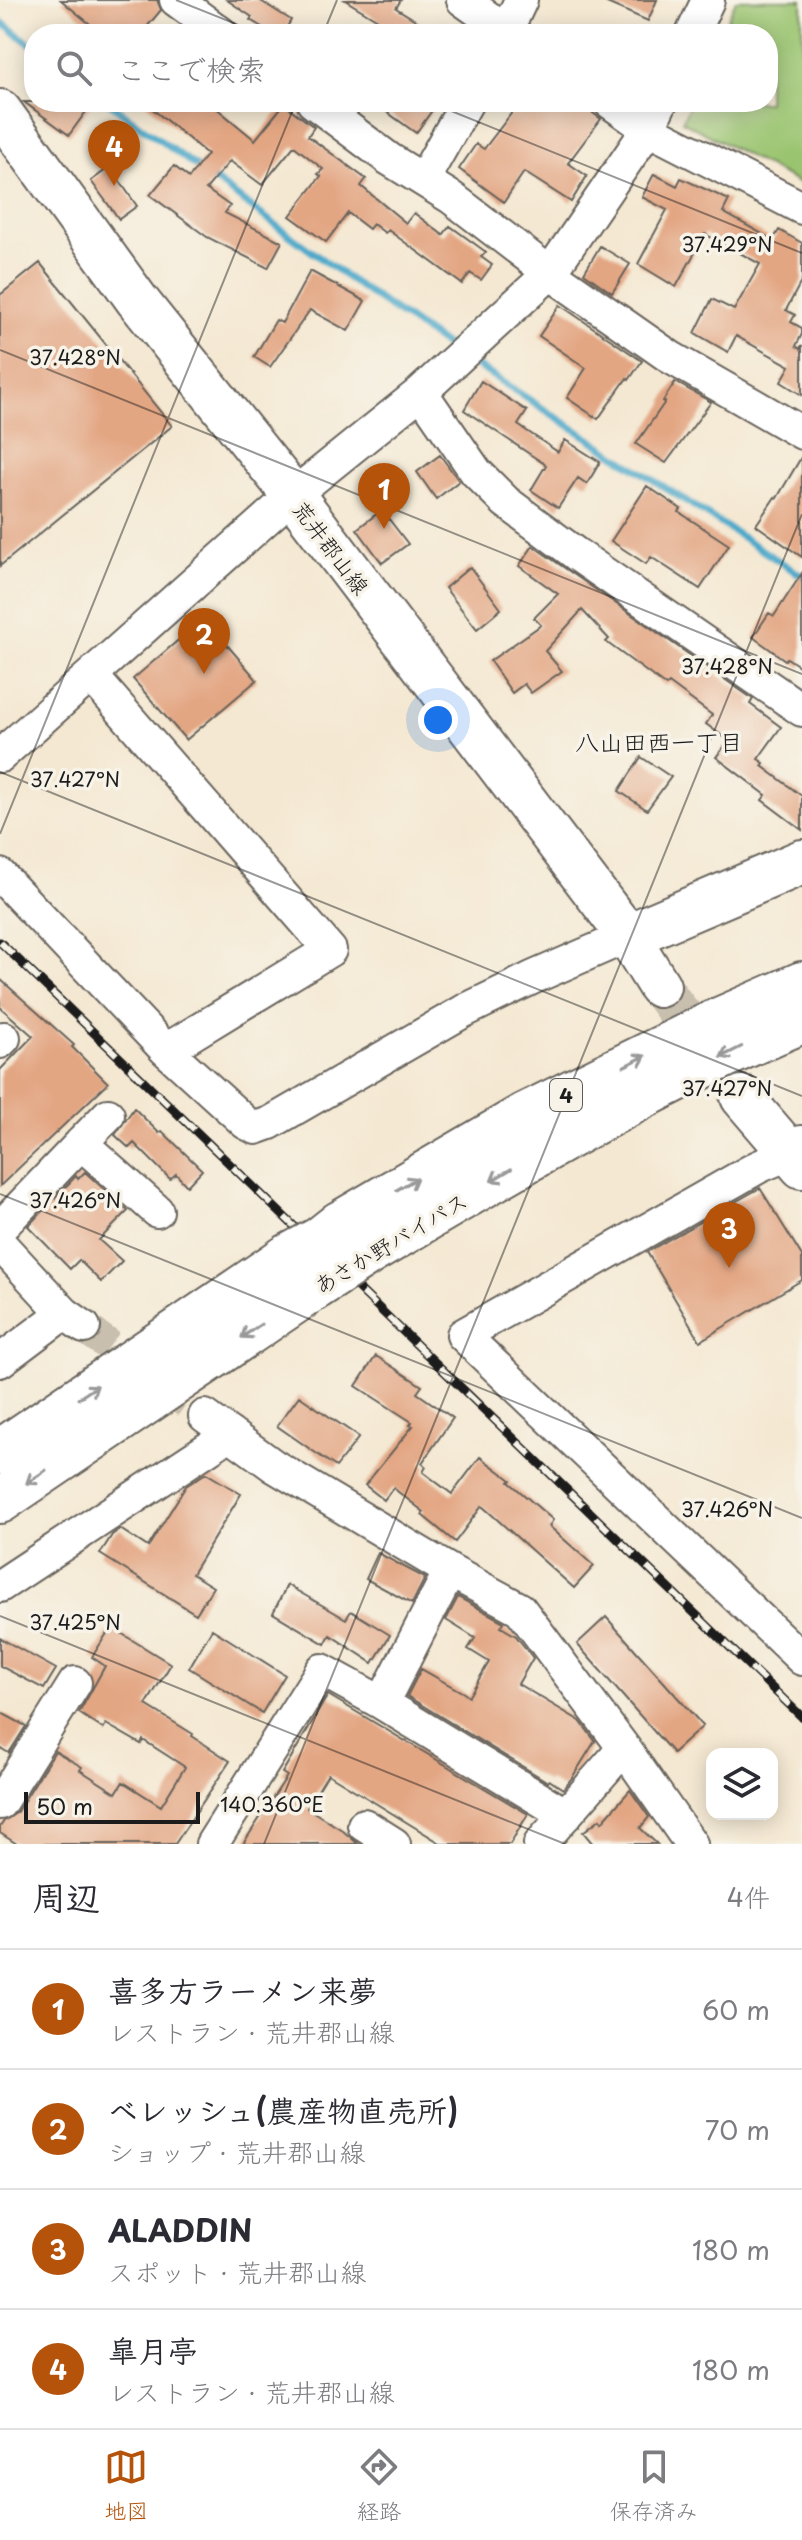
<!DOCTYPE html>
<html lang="ja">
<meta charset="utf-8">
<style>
:root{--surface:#fff;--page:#f7f7f7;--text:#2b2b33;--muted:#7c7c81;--line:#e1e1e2;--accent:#b45309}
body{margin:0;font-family:"Playpen Sans","Klee One",sans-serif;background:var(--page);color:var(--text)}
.controls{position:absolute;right:24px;bottom:24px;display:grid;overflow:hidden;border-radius:16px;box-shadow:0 4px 20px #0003}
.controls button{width:72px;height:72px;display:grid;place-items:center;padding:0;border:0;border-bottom:2px solid var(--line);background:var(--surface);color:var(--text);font:40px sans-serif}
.scale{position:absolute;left:24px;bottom:20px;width:176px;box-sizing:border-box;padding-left:8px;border:4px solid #1c1c1c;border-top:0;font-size:22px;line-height:28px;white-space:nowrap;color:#1c1c1c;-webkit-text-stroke:6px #f7f3e8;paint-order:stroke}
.you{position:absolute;left:438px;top:720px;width:28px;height:28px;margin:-20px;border:6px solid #fff;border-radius:50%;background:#1a73e8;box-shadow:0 0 0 12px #1a73e833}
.badge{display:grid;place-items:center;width:52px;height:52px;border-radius:50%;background:var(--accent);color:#fff;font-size:26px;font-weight:700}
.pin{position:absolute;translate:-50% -66px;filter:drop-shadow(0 2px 4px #0008)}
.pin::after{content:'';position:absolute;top:42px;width:28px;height:24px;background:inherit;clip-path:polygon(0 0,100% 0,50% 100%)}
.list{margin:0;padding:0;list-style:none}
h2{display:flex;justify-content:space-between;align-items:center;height:104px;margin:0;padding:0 32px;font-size:34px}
h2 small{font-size:26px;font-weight:400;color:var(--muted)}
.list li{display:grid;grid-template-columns:52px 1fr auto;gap:24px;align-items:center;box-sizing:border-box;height:120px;padding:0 32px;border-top:2px solid var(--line)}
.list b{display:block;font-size:30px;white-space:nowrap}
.list p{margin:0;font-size:26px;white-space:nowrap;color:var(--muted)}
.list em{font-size:26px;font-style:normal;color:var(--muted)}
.icon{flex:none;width:44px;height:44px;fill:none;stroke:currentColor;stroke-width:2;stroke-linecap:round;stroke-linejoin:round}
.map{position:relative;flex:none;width:802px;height:1844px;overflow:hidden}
.search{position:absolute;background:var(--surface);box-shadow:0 4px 20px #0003;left:24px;right:24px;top:24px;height:88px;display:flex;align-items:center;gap:20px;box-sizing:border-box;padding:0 28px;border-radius:32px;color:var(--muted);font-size:30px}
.sheet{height:584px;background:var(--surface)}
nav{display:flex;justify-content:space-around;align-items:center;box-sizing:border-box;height:112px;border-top:2px solid var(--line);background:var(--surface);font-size:22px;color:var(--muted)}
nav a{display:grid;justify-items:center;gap:4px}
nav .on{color:var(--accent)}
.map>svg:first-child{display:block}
.green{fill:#9ac470;stroke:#5b7046;stroke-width:2}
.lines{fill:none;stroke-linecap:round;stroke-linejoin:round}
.stream{stroke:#4ca9ca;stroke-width:7}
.building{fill:#e3a683}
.minor-tunnel{stroke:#c9bfae;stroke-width:32;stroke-dasharray:32 16;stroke-linecap:butt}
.major-tunnel{stroke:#c9bfae;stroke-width:42;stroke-dasharray:42 21;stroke-linecap:butt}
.minor-casing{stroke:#68635c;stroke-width:36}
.major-casing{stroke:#68635c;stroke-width:46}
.highway-casing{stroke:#68635c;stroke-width:48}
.minor{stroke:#fff;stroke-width:32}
.major{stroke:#fff;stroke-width:42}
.highway{stroke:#fff;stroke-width:44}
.rail-casing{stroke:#1c1c1c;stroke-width:9}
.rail{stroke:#f7f3e8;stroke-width:6;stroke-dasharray:18;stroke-linecap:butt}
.highway-bridge-casing{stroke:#68635c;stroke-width:48;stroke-linecap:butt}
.highway-bridge{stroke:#fff;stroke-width:44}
.oneway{stroke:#999}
.ticks{fill:none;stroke:#1c1c1c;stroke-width:2;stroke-opacity:0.45}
.labels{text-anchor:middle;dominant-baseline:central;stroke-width:7;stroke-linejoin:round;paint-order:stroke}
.shield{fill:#f7f3e8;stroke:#5e5c59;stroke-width:2}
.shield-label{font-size:20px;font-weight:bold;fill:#1c1c1c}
.street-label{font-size:22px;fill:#1c1c1c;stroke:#f7f3e8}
.neighbourhood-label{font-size:24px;fill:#1c1c1c;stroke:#f7f3e8}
.ticks-label{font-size:20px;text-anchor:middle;fill:#1c1c1c;stroke:#f7f3e8;stroke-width:7;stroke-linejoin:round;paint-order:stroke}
</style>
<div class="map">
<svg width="802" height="1844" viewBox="0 0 802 1844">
<rect width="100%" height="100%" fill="#f7f3e8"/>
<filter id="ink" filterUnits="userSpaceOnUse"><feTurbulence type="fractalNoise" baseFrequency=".0125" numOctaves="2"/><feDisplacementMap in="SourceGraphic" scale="16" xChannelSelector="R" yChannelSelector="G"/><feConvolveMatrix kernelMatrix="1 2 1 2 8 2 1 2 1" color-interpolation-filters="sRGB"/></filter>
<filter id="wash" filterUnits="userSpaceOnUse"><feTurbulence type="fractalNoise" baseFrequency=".006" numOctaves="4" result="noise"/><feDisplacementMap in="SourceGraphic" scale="32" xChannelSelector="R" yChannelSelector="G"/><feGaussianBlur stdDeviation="1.8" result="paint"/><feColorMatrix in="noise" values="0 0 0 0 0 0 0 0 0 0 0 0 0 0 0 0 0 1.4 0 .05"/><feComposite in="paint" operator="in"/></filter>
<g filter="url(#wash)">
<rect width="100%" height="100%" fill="#f4e8d2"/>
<!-- green -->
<path class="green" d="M736,0H802V185L682,121L691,102H768V34H721Z"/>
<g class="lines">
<!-- stream -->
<path class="stream" d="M0,21L34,47
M108,102L356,284L454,351
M468,360L802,576"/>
</g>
<g id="blocks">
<!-- building -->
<path class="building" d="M61,0H157L161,10L141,34H84L91,25Z
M227,0H259L291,20L283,34H274L250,20L252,17Z
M345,0H401L396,8L438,34H387L391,28Z
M600,0H657L648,21Z
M24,102H93L69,135Z
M144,102H209L255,140L284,104L314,127L308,136L366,179L361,186L406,223L414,213L443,235L450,226L486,252L481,257L492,265L481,280L470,273L462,284L388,230L385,233L373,224L369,229L348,213L326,242L290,216L321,176L318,174L323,169L294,146L262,185L230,161L206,189L230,206L225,213L282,242L268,268L207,237L150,195L174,166L189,178L207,154Z
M373,102H422L433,109L416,133Z
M520,102H578L601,119L568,163L587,176L571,202L524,172L504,202L459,169L476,144L484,149Z
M110,167L137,206L119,219L91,181Z
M654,174L677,186L681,178L729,200L723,212L773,240L779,230L802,243V280L786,310L795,315L791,322L802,328V334L796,346L800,349L802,345V395L781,382L790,366L736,336L728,352L695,333L712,299L734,310L760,264L705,234L676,287L638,264L667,210L642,197Z
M600,246L630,264L612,293L584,273Z
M40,263L172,426L0,566V295Z
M310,271L365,301L348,331L310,310L270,367L254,357L276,320L282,323Z
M560,305L642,361L629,380L627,378L598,419L567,398L586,368L539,336Z
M481,381L527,411L518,425L558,452L565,440L600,462L587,484L578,478L558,508L531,490L546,465L464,410Z
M675,382L711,402L666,463L636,444L665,402L663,401Z
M440,455L459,481L436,499L417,472Z
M802,456V557L756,525L775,497L777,498Z
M647,486L681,509L679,512L729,545L700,589L651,557L646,564L611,541Z
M382,510L408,544L382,563L357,529Z
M533,546L753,699L750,704L781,727L758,759L764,763L762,766L802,796V830L762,800L766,795L716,757L729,741L706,724L712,715L669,683L666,686L606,642L609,639L582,610L545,651L562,671L531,693L524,684L512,693L490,661L541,625L534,618L558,594L519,566Z
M470,567L501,609L477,629L445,588Z
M802,573V668L787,658L785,660L753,637L769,613L774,616Z
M204,618L257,680L186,740L133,679Z
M641,757L671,777L647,810L619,791Z
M0,979L74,1045L72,1047L108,1083L0,1186V1070L33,1036L0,1007Z
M134,1108L159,1133L162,1131L202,1170L187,1186L176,1174L170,1179L134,1143L129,1148L115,1135Z
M85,1172L128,1211L99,1240L122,1261L101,1282L79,1260L70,1269L28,1226L76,1176L78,1179Z
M760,1188L802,1256V1280L700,1341L647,1252Z
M376,1356L422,1386L417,1393L453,1418L422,1463L426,1467L423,1472L452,1494L480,1457L511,1480L509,1482L553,1520L549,1526L594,1566L574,1588L482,1506L455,1542L422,1515L424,1512L393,1488L384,1500L365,1485L413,1426L410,1425L412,1422L356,1386Z
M299,1396L359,1437L336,1467L277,1426Z
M206,1473L241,1494L192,1574L213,1587L196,1614L100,1554L112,1535L120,1529L148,1547L186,1486Z
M378,1553L425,1578L412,1604L366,1579Z
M287,1585L346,1619L351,1611L390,1635L373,1663L330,1635L325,1644L273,1613Z
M458,1597L504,1622L501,1627L516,1636L533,1658L518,1684L580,1721L595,1741L572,1778L563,1789L549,1780L548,1782L407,1696L421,1669L469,1696L489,1662L468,1649L475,1638L446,1620Z
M606,1617L703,1726L673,1753L577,1644Z
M111,1627L171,1664L146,1705L193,1734L192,1736L230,1761L175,1844H17L0,1833V1827L4,1821L16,1813L55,1751L82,1767L80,1770L116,1793L123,1782L161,1806L185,1767L143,1740L141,1744L106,1724L103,1729L79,1713L105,1666L92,1657Z
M212,1629L285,1675L262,1713L189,1668Z
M0,1638L56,1669L44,1689L0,1666Z
M328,1695L528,1814L510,1844H442L328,1774L307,1808L342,1830L358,1844H243L287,1776L282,1773Z
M0,1712L26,1726L9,1753L0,1748Z
M630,1790L649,1817L640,1828L657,1844H593L583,1832L600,1819L602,1822Z"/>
</g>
</g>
<g filter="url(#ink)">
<use href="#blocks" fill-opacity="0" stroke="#68635c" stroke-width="2"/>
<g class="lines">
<!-- minor-tunnel -->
<path class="minor-tunnel" d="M84,1327L205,1416"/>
<!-- major-tunnel -->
<path class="major-tunnel" d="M659,986L742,1097"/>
<defs>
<path id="minor" d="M176,0L222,34
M463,0L511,34
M505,34L521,0
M692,34L708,0
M313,102L389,159L452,198L550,273L670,357L802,433
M610,102L648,129L661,102
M423,180L467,102
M421,392L476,472L506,502L576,554L802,710
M91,675L330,950L166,1050
M0,756L293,495L421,392L550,273L648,129L802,208
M0,875L166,1050L246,1123L256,1128L270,1123L464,1011L534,977L628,936
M0,1042L4,1038
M81,1143L157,1211
M791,1153L758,1167L463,1335L802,1659
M0,1228L108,1115
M0,1244L64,1313L84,1327
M0,1361L64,1313
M205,1416L274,1466L450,1571L520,1609L624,1748L691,1844
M0,1586L230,1434
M382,1703L450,1571
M0,1803L75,1683
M364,1825L394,1844
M212,1844L322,1670L382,1703L566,1815
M540,1844L624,1748"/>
<path id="major" d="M0,111L137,300L293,495L628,936L659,986
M742,1097L802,1167"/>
<path id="highway" d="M628,936L802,862
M791,1153L802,1148
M339,1224L525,1115L719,1020L802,984
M370,1252C511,1169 651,1084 802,1021
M0,1452L287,1257
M0,1501L316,1287"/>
</defs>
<!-- minor casing -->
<use href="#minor" class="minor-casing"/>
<!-- major casing -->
<use href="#major" class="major-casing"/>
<!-- highway casing -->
<use href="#highway" class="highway-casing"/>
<!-- minor -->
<use href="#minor" class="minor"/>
<!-- major -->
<use href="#major" class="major"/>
<!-- highway -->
<use href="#highway" class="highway"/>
<defs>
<path id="rail" d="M0,942L802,1717"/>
</defs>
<!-- rail casing -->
<use href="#rail" class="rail-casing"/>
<!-- rail -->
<use href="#rail" class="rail"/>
<defs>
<path id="highway-bridge" d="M287,1257L320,1239L339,1224
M316,1287L370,1252"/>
</defs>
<!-- highway-bridge casing -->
<use href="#highway-bridge" class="highway-bridge-casing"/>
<!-- highway-bridge -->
<use href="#highway-bridge" class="highway-bridge"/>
</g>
<!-- one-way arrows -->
<defs><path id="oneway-shaft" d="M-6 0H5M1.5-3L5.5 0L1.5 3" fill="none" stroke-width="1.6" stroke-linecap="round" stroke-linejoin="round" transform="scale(2)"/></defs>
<g class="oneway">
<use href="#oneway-shaft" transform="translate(731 1052) rotate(153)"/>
<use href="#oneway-shaft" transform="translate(635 1061) rotate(-26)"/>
<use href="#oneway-shaft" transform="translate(501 1175) rotate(149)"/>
<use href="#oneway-shaft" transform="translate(407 1184) rotate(-30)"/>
<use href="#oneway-shaft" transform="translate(251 1331) rotate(146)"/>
<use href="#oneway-shaft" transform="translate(88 1392) rotate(-34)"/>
<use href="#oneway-shaft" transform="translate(36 1477) rotate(146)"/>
</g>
</g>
<!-- ticks -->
<path class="ticks" d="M176,0L261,34M323,34L337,0M429,102L802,253M0,350L802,674M0,772L802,1096M0,834L296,102M0,1194L802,1518M0,1616L565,1844M264,1844L802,514"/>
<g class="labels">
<!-- shield labels -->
<rect class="shield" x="550" y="1079" width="32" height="32" rx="6"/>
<g class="shield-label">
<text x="566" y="1095">4</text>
</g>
<!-- street labels -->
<g class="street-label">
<text transform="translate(332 547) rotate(53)">荒井郡山線</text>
<text transform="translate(390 1242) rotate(-31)">あさか野バイパス</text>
</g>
<!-- neighbourhood labels -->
<g class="neighbourhood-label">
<text x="659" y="741">八山田西一丁目</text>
</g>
</g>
<g class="ticks-label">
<text x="727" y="252">37.429°N</text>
<text x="75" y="365">37.428°N</text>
<text x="727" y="674">37.428°N</text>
<text x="75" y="787">37.427°N</text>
<text x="727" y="1096">37.427°N</text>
<text x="75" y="1208">37.426°N</text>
<text x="727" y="1517">37.426°N</text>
<text x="75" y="1630">37.425°N</text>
<text x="272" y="1812">140.360°E</text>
</g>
</svg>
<div class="controls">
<button><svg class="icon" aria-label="layers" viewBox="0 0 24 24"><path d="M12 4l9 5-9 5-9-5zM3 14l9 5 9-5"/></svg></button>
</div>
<div class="scale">50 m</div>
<div class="you"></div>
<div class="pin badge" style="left:384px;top:529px">1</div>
<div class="pin badge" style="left:204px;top:674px">2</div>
<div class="pin badge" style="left:729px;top:1268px">3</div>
<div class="pin badge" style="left:114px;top:186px">4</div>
<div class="search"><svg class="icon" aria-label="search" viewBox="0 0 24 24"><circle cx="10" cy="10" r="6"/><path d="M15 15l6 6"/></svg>ここで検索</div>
</div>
<section class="sheet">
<h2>周辺<small>4件</small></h2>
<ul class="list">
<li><span class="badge">1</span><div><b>喜多方ラーメン来夢</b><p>レストラン · 荒井郡山線</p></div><em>60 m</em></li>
<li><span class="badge">2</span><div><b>ベレッシュ(農産物直売所)</b><p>ショップ · 荒井郡山線</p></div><em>70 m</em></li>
<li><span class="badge">3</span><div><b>ALADDIN</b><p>スポット · 荒井郡山線</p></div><em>180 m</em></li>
<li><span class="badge">4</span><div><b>皐月亭</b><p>レストラン · 荒井郡山線</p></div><em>180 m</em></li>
</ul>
</section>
<nav>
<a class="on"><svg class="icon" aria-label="map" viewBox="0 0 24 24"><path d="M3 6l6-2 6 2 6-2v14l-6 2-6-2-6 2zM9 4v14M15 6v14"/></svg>地図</a>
<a><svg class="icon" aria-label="directions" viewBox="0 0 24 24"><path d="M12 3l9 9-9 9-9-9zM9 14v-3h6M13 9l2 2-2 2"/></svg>経路</a>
<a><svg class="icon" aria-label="saved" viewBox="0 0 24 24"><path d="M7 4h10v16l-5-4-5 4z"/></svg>保存済み</a>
</nav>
